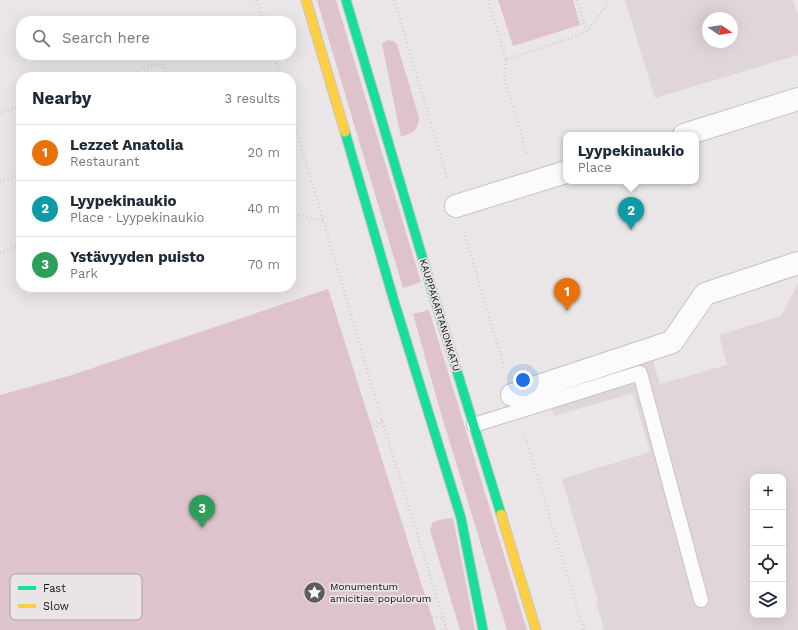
<!DOCTYPE html>
<meta charset="utf-8">
<style>
:root{--surface:#fff;--page:#f2f2f3;--text:#1f2937;--muted:#747a83;--line:#e0e1e3;--accent:#1a73e8}
body{margin:0;font-family:"Work Sans",sans-serif;background:var(--page);color:var(--text)}
.controls{position:absolute;right:12px;bottom:12px;display:grid;overflow:hidden;border-radius:8px;box-shadow:0 4px 16px #0002}
.controls button{width:36px;height:36px;display:grid;place-items:center;padding:0;border:0;border-bottom:1px solid var(--line);background:var(--surface);color:var(--text);font:20px sans-serif}
.compass{position:absolute;left:702px;top:12px;width:36px;height:36px;border-radius:50%;background:var(--surface);box-shadow:0 4px 16px #0002;rotate:102deg}
.you{position:absolute;left:523px;top:380px;width:14px;height:14px;margin:-10px;border:3px solid #fff;border-radius:50%;background:#1a73e8;box-shadow:0 0 0 6px #1a73e833}
.badge{display:grid;place-items:center;width:26px;height:26px;border-radius:50%;background:var(--accent);color:#fff;font-size:13px;font-weight:700}
.pin{position:absolute;translate:-50% -33px;filter:drop-shadow(0 1px 2px #0008)}
.pin::after{content:'';position:absolute;top:21px;width:14px;height:12px;background:inherit;clip-path:polygon(0 0,100% 0,50% 100%)}
.popup{position:absolute;left:563px;top:132px;width:136px;height:52px;box-sizing:border-box;display:grid;place-content:center;border-radius:8px;background:var(--surface);filter:drop-shadow(0 1px 3px #0005);font-size:13px;white-space:nowrap;color:var(--muted)}
.popup b{font-size:15px;color:var(--text)}
.popup::after{content:'';position:absolute;left:50%;top:100%;margin-left:-8px;border:8px solid transparent;border-top-color:var(--surface)}
.list{margin:0;padding:0;list-style:none}
h2{display:flex;justify-content:space-between;align-items:center;height:52px;margin:0;padding:0 16px;font-size:17px}
h2 small{font-size:13px;font-weight:400;color:var(--muted)}
.list li{display:grid;grid-template-columns:26px 1fr auto;gap:12px;align-items:center;box-sizing:border-box;height:56px;padding:0 16px;border-top:1px solid var(--line)}
.list b{display:block;font-size:15px;white-space:nowrap}
.list p{margin:0;font-size:13px;white-space:nowrap;color:var(--muted)}
.list em{font-size:13px;font-style:normal;color:var(--muted)}
.icon{flex:none;width:22px;height:22px;fill:none;stroke:currentColor;stroke-width:2;stroke-linecap:round;stroke-linejoin:round}
.map{position:relative;flex:none;width:798px;height:630px;overflow:hidden}
.search{position:absolute;background:var(--surface);box-shadow:0 4px 16px #0002;left:16px;top:16px;width:280px;height:44px;display:flex;align-items:center;gap:10px;box-sizing:border-box;padding:0 14px;border-radius:16px;color:var(--muted);font-size:15px}
.panel{position:absolute;background:var(--surface);box-shadow:0 4px 16px #0002;left:16px;top:72px;width:280px;height:220px;border-radius:16px}
.map>svg:first-child{display:block}
.built{fill:#e0d5d8;fill-rule:evenodd}
.green{fill:#dec3cc}
.lines{fill:none;stroke-linecap:round;stroke-linejoin:round}
.lane-casing{stroke:#c7c3c5;stroke-width:16}
.street-casing{stroke:#c7c3c5;stroke-width:24}
.fast-casing{stroke:#c7c3c5;stroke-width:11}
.slow-casing{stroke:#c7c3c5;stroke-width:11}
.path{stroke:#d0cfcf;stroke-width:2.5;stroke-dasharray:1 3;stroke-linecap:butt}
.lane{stroke:#fcfbfb;stroke-width:14}
.street{stroke:#fcfbfb;stroke-width:22}
.fast{stroke:#16e098;stroke-width:9}
.slow{stroke:#ffcf43;stroke-width:9}
.labels{text-anchor:middle;dominant-baseline:central;stroke-width:3.5;stroke-linejoin:round;paint-order:stroke}
.street-label{font-size:10px;fill:#141213;stroke:#ebe4e6}
.poi-label{font-size:10px;fill:#141213;stroke:#ebe4e6;text-anchor:start}
.key{fill:#ebe4e6;stroke:#aaa5a7;stroke-width:1}
.key-label{font-size:11px;fill:#141213}
</style>
<div class="map">
<svg width="798" height="630" viewBox="0 0 798 630">
<rect width="100%" height="100%" fill="#eae5e7"/>
<!-- built -->
<path class="built" d="M625,0H793L798,16V55L655,98ZM708,18H732V42H708Z
M798,283V630H604L596,602L598,601L562,479L650,452L633,393L554,416L544,386L651,354L660,384L727,365L719,335L781,316ZM753,477H783V615H753Z"/>
<!-- green -->
<path class="green" d="M317,0H336L421,282L403,288Z
M498,0H573L580,25L513,46Z
M387,40L393,41L397,44L419,118C417,133 413,132 401,137L382,44Z
M328,289L436,630H0V395L72,375Z
M429,310L527,630H507L440,410L413,314Z
M453,518L475,630H460L430,530L433,522L444,519Z"/>
<g class="lines">
<defs>
<path id="lane" d="M474,425L640,373L701,600"/>
<path id="street" d="M684,135L798,99
M456,206L566,172
M512,395L672,342L705,294L798,263"/>
<path id="fast" d="M346,0L432,290L501,514
M345,132L394,301L461,518L483,630"/>
<path id="slow" d="M306,0L345,132
M501,514L536,630"/>
</defs>
<!-- lane casing -->
<use href="#lane" class="lane-casing"/>
<!-- street casing -->
<use href="#street" class="street-casing"/>
<!-- fast casing -->
<use href="#fast" class="fast-casing"/>
<!-- slow casing -->
<use href="#slow" class="slow-casing"/>
<!-- path -->
<path class="path" d="M257,0L263,21
M394,0L448,180
M488,0L506,60L587,32L610,0
M577,0L587,32
M274,55L281,77
M506,60L504,77L527,154
M117,77L162,63L166,77
M291,111L382,420L447,630
M0,113L21,106
M0,182L21,175
M291,213L324,221
M464,232L504,367
M0,253L21,245
M382,420L364,447L350,479L336,521L335,553L344,582L361,599L384,607L413,616L444,618
M524,433L584,630
M0,474L38,469L242,491L335,553
M120,478L155,506L183,544L192,578
M173,630L175,627L203,547L242,491L382,420"/>
<!-- lane -->
<use href="#lane" class="lane"/>
<!-- street -->
<use href="#street" class="street"/>
<!-- fast -->
<use href="#fast" class="fast"/>
<!-- slow -->
<use href="#slow" class="slow"/>
</g>
<!-- icons -->
<defs>
<symbol id="sight-disc" viewBox="-11 -11 22 22"><circle r="9.5" fill="#5f5c5d" stroke="#ebe4e6"/><path d="M0-6L1.8-2.2L6-1.7L2.9 1.2L3.7 5.4L0 3.3L-3.7 5.4L-2.9 1.2L-6-1.7L-1.8-2.2Z" fill="#fff"/></symbol>
</defs>
<g fill-rule="evenodd">
<use href="#sight-disc" x="302" y="580" width="25" height="25"/>
</g>
<g class="labels">
<!-- street labels -->
<g class="street-label">
<text transform="translate(440 315) rotate(73)">KAUPPAKARTANONKATU</text>
</g>
<!-- poi labels -->
<g class="poi-label">
<text x="330" y="586">Monumentum<tspan x="330" dy="12">amicitiae populorum</tspan></text>
</g>
</g>
<!-- legend -->
<rect x="10" y="574" width="132" height="46" rx="6" class="key"/>
<rect x="18" y="586" width="18" height="4" fill="#16e098"/>
<rect x="18" y="604" width="18" height="4" fill="#ffcf43"/>
<g class="key-label">
<text x="43" y="592">Fast</text>
<text x="43" y="610">Slow</text>
</g>
</svg>
<div class="controls">
<button>+</button>
<button>−</button>
<button><svg class="icon" aria-label="locate" viewBox="0 0 24 24"><circle cx="12" cy="12" r="6"/><path d="M12 2v4M12 18v4M2 12h4M18 12h4"/></svg></button>
<button><svg class="icon" aria-label="layers" viewBox="0 0 24 24"><path d="M12 4l9 5-9 5-9-5zM3 14l9 5 9-5"/></svg></button>
</div>
<svg class="compass" viewBox="-18 -18 36 36"><path d="M0-13l5 13h-10z" fill="#e53935"/><path d="M0 13l5-13h-10z" fill="#747a83"/></svg>
<div class="you"></div>
<div class="pin badge" style="left:567px;top:311px;background:#e8710a">1</div>
<div class="pin badge" style="left:631px;top:230px;background:#0f9aa8">2</div>
<div class="popup"><b>Lyypekinaukio</b>Place</div>
<div class="pin badge" style="left:202px;top:528px;background:#2e9e5b">3</div>
<div class="search"><svg class="icon" aria-label="search" viewBox="0 0 24 24"><circle cx="10" cy="10" r="6"/><path d="M15 15l6 6"/></svg>Search here</div>
<section class="panel">
<h2>Nearby<small>3 results</small></h2>
<ul class="list">
<li><span class="badge" style="background:#e8710a">1</span><div><b>Lezzet Anatolia</b><p>Restaurant</p></div><em>20 m</em></li>
<li><span class="badge" style="background:#0f9aa8">2</span><div><b>Lyypekinaukio</b><p>Place · Lyypekinaukio</p></div><em>40 m</em></li>
<li><span class="badge" style="background:#2e9e5b">3</span><div><b>Ystävyyden puisto</b><p>Park</p></div><em>70 m</em></li>
</ul>
</section>
</div>
